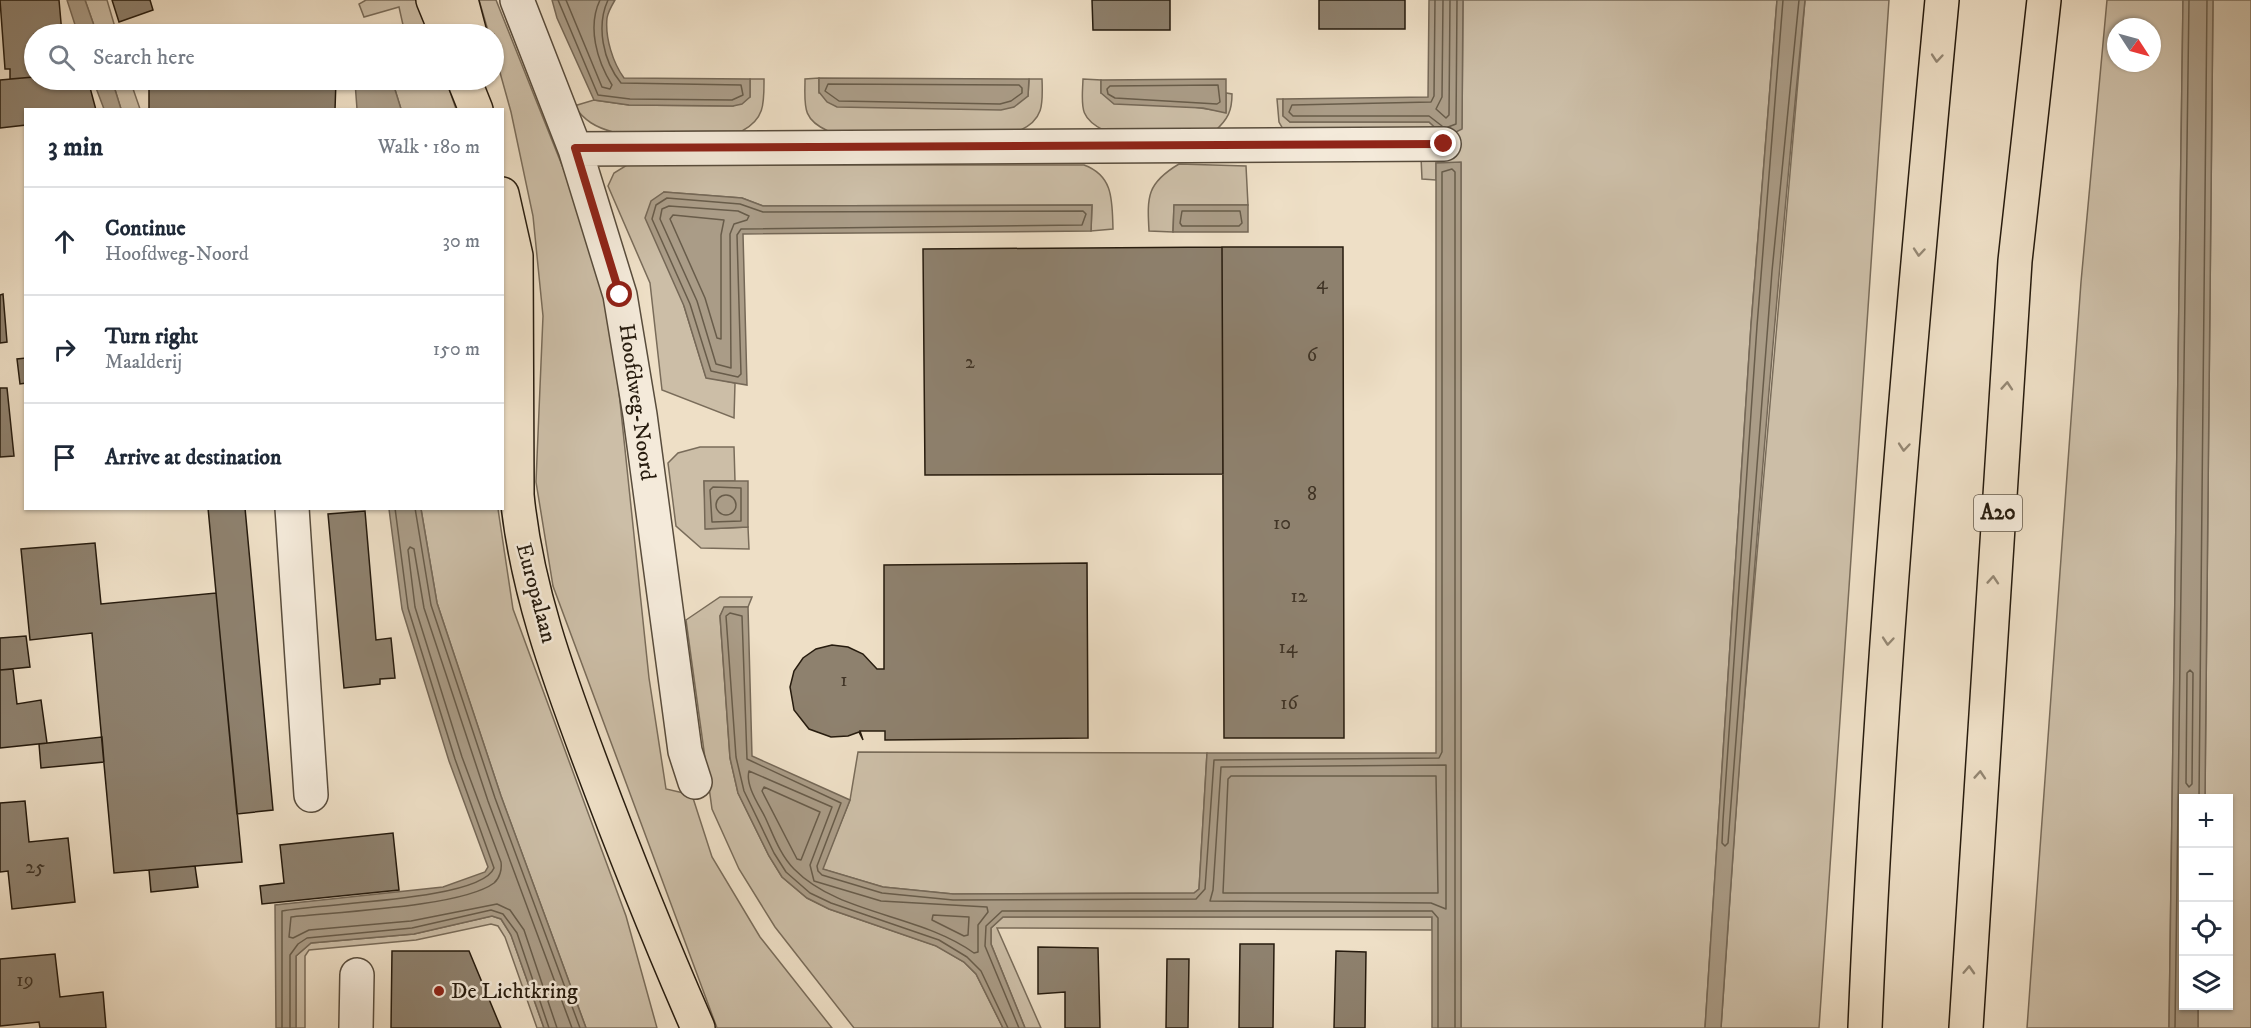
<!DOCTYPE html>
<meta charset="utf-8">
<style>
:root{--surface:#fff;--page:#f2f2f3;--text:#1f2937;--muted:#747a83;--line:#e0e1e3}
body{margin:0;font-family:"IM FELL DW Pica",serif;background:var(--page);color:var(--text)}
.controls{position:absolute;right:18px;bottom:18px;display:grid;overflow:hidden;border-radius:0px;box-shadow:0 2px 4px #0004}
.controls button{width:54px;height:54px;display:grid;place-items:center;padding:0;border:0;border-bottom:2px solid var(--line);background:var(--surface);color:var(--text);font:30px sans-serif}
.compass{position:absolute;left:2107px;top:18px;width:54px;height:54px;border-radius:50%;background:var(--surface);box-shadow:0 2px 4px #0004;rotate:126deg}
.stop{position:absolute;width:18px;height:18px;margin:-14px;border:4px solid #8f2418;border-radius:50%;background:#fff}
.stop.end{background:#8f2418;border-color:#fff;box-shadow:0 2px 6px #0008}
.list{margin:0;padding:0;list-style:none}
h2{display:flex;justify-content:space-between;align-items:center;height:78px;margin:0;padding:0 24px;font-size:26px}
h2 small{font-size:20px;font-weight:400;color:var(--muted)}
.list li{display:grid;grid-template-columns:39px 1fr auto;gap:18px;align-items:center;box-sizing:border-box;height:108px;padding:0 24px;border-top:2px solid var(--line)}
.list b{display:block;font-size:22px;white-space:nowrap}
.list p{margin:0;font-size:20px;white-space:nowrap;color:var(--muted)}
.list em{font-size:20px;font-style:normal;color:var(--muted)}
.icon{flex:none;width:33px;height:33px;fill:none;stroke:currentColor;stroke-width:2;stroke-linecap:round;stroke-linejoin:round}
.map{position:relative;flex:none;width:2251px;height:1028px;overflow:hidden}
.search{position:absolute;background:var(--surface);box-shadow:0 2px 4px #0004;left:24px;top:24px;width:480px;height:66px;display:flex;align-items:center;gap:15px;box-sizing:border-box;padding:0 21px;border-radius:33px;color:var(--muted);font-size:22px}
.panel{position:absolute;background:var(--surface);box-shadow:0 2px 4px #0004;left:24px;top:108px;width:480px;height:402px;border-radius:0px}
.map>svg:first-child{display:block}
.green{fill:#ccbea7;stroke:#796c5a;stroke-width:1.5;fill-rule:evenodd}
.water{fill:#aa9c87;stroke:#756857;stroke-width:1.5}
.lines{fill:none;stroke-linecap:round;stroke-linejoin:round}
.shore{stroke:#685c4a;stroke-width:1.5}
.building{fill:#8e816e;stroke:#261b0e;stroke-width:1.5}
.minor-casing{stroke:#584c3c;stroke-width:36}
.major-casing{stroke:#261b0e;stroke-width:36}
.highway-casing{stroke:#261b0e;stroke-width:36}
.minor{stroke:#f4eada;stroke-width:33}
.major{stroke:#eedfc6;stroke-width:33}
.highway{stroke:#eedfc6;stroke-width:33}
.oneway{stroke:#948773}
.route{stroke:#8f2418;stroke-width:8}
.poi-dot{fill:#8f2418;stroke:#f4eada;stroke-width:2}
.labels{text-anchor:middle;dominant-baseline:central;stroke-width:5;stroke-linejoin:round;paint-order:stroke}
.number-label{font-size:20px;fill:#403426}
.shield{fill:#f4eada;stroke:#64594b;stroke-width:1.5}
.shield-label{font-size:21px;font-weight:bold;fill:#261b0e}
.street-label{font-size:22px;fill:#261b0e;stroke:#f4eada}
.poi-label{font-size:22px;fill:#261b0e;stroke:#f4eada;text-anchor:start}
</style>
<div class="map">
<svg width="2251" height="1028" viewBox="0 0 2251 1028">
<rect width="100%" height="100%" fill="#eedfc6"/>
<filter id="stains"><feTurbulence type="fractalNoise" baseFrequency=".00333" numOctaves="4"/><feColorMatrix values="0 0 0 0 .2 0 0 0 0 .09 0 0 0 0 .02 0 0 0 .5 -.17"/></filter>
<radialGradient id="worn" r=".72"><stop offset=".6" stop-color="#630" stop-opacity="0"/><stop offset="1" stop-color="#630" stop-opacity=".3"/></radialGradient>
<!-- green -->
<path class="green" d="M85,0H107L117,34H97Z
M366,0H419L430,34H405L399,7L364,17L359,4Z
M479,0H496L607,278L649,678L666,789L692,795L712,857L760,937L832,1028H717L553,586L536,482L543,316L533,216L511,112L494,51V34H489Z
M1463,0H1777L1751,325L1705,1028H1461V163H1436V180L1422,179L1420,135L1283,129L1279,122L1277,99H1283V116L1290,122H1429L1441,133L1462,128Z
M1805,0H1889L1819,1028H1721L1741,739Z
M2107,0H2183L2169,1028H2027L2081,282ZM2116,27H2152V63H2116Z
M2213,0H2251V1028H2198V1006H2228V798H2205Z
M819,78V93L1028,96L1029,79H1042C1043,104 1044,120 1019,131H828C801,119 805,105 805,79Z
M750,79H764C764,103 765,119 742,131L613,132C595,127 585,121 574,106L594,100L629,105L733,106L750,97Z
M1083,79L1101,80V93L1226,112V93L1232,94C1232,111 1228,119 1215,131H1105C1078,118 1082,106 1083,79Z
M112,80H130L140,109H121Z
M392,80H446L456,109H401Z
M1179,164L1246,166L1248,205H1174L1173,232L1149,231C1147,196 1147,183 1179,164Z
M627,165H1084C1114,176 1112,201 1113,229L1091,231L1092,205L763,206L742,198L664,192L684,306L706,377L735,383L734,418L662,390L650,283L608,186L614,173Z
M700,447H734L735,481H704L706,529L748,527L749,549L701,548L676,526L668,463L678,453Z
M421,509H498L513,609L626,916L657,1028H586L501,796L437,603Z
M720,597H752L748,607H725L720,616L730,758L738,793L769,856L782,877L807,898L829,909L937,946L964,962L976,974L1003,1028H854L775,927L739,869L712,809L686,620Z
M858,752L1207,753L1199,889L1194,893L953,894L883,887L822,869L850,800Z
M492,916L501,919L511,935L544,1028H537L505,937L498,926L491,924L416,940L309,950L305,956V1028H296V956L311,943L414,934Z
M1003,917H1432V930L997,928L1041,1028H1025L991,944V928Z"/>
<!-- water -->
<path class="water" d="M67,0H85L97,34H78Z
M552,0H615C612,5 608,12 607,18C605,38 613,63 624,78L750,79V97L742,104L733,106L629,105L594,100L557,18Z
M1429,0H1463L1462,129L1454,133H1441L1429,122H1290L1283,116V99L1428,97Z
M1777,0H1805C1771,342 1744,685 1721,1028H1705L1751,325Z
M2183,0H2213L2205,798H2184V1006H2198V1028H2169Z
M819,78L1029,79L1028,96L1014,107L1001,110L837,107L827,102L819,92Z
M1226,79V113L1203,108L1114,104L1101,93V80Z
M93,80H112L121,109H104Z
M358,80H392L401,109H357L355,82Z
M1461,162V1028H1432V917H1003L991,928V944L1025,1028H1003L976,974L964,962L936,946L829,909L807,898L782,877L769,856L738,793L730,758L720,616L724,607H748L752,756L850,800L823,869L883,887L953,894L1194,893L1199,889L1207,753H1436V163Z
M664,192L742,198L763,206L1092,205L1091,231L743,234L747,385L706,378L684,306L645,218L651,201Z
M1174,205H1248V232H1173Z
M704,481H748V527L705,529Z
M389,509H421L437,603L501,796L586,1028H544L511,935L501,919L492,916L414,934L311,943L296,956V1028H276L275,905L443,887L485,872L488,867L449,761L402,609Z"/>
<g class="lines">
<!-- shore -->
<path class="shore" d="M558,0L598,95L630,99L732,100L743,95L741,85L621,83C603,61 596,26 608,0
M566,0L602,87L610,89L612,85C597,61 587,27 600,0
M1435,0L1434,96L1431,102L1292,105L1289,112L1293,116H1429L1442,126
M1443,0L1442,97L1436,109L1446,118L1449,115L1450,0
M1783,0L1757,326L1723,820L1722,843L1725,846L1728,843L1772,271L1799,0
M828,84L1019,85L1022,88V93L1011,101L1000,104L839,101L825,91Z
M1218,85L1220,102L1217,104L1115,98L1108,94L1107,89L1110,86Z
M1448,127L1456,124L1457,0
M667,198L740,204L763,212L1083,211L1086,214L1082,225L741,229L737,235L741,374L738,377L711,371L690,304L652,219L656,205Z
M669,206L738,211L749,216L747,220L734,224L730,234L731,368L716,364L697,301L660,219L662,209Z
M1182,211H1240L1242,223L1239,226H1182L1180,223Z
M673,215L724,220L721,235V339L717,338L705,298L670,219Z
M713,487L741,488V521L712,522L710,490Z
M716 505a10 10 0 1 1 20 0a10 10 0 1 1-20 0Z
M415,508L431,605L495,798L580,1028
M2190,670L2193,673L2192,784L2189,787L2186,783L2187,673Z
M1446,765V909L1431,903L1210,901L1213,890L1221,767Z
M749,771L832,807L810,865L814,881L881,901L987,907L988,912L978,925V952L974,953C920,914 839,915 794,869C780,855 773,834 765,817C759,805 745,785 749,771Z
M1231,776H1436L1438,893H1223L1228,779Z
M764,787L820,812L801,860L797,859L762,791Z
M2199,798L2207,0
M933,915L969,917L968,935L964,936L932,920Z
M282,1028V911C319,903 481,901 494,868L455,759L408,608L395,508
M290,1028V955L298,944L307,938L412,928L491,910L503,914L517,933L549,1028
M557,1028L524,930L510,910L497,904L411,921L309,930L293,938L289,937L291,917C335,912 462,907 494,883C500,878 502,869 501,862L462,757L415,607L408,550L410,547L414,549L424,608L488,801L572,1028
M1008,1028L981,971L967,957L939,940L831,903L810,893L786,872L774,853L744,791L736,757L726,616L730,613L742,616L747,759L841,803L817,866L818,871L822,875L882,893L953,900L1196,899L1205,889L1214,760L1439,758L1442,752V172L1452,169L1455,172V1028
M1019,1028L985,946L986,926L1002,911H1432L1438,918V1028
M2175,1028L2189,0"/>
</g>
<!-- building -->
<path class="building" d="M0,0H59L62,34H34V77L10,79V69H5Z
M112,0H150L153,10L119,22Z
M1092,0H1170V30H1093Z
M1319,0H1405V29H1319Z
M34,77V80H88L96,110H26V125L0,128V80Z
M149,80H336L335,110H149Z
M1222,247L1223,474L925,475L923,249Z
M1222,247H1343L1344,738H1224Z
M3,294L7,342L0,343V295Z
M26,358V383L20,384L17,359Z
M0,388H7L14,456L0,457Z
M208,508H245L273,810L237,814Z
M365,511L376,640L391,638L395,678L380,679V684L344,688L328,514Z
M95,543L101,604L216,593L242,862L114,873L92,633L30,640L21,549Z
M1087,563L1088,738L885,740V731H860L863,740L859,732L848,736L831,737L809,729L794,710L790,687L794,671L803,658L816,649L832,645L848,647L863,654L877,669H884V565Z
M26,636L30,667L0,670V638Z
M13,669L17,704L41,700L47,743L0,748V670Z
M102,737L104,762L41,768L39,744Z
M25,801L29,842L68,838L75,902L12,909L8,871L0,872V803Z
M393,833L399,890L262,904L260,886L284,883L280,845Z
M195,866L198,887L151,892L149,870Z
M1240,944H1274L1273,1028H1239Z
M1038,947L1098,948L1100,1028H1065V992L1038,994Z
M392,951H469L501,1028H391Z
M1336,951L1366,952L1365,1028H1334Z
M55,954L60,997L103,992L106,1028H40L39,1022L0,1026V959Z
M1167,959H1189L1188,1028H1166Z"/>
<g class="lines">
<defs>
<path id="minor" d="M517,0L575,149L620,295L640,415L685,751L695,782
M575,149L1444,144
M292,508L311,795
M356,1028L357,975"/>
<path id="major" d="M433,0L447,34
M461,0L470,34
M464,80L476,110
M502,194L516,256L517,495C526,587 557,672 589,758C623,849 659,939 698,1028"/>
<path id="highway" d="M1865,1028C1879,685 1910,342 1942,0
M1966,1028L2015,261L2044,0"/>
</defs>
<!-- minor casing -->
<use href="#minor" class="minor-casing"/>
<!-- major casing -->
<use href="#major" class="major-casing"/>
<!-- highway casing -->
<use href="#highway" class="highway-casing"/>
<!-- minor -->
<use href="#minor" class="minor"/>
<!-- major -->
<use href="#major" class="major"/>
<!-- highway -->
<use href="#highway" class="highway"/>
</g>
<!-- one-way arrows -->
<defs><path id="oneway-chevron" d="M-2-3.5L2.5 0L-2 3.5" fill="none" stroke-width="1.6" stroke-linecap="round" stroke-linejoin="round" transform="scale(1.5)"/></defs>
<g class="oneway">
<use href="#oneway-chevron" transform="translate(1937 58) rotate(95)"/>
<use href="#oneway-chevron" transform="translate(1919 252) rotate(95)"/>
<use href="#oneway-chevron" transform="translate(2007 386) rotate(-86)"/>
<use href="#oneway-chevron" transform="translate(1904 447) rotate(95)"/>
<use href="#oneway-chevron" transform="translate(1993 580) rotate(-86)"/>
<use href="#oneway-chevron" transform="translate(1888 641) rotate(95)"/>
<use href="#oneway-chevron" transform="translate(1980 775) rotate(-86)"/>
<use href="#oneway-chevron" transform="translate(1969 970) rotate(-87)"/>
</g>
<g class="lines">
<!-- route -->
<path class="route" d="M620,295L575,148L1444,144"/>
</g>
<!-- markers -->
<circle class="poi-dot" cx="439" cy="991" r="6"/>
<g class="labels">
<!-- number labels -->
<g class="number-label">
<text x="1322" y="283">4</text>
<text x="1312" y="355">6</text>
<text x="970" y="362">2</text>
<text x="1312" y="494">8</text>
<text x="1282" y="523">10</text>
<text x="1299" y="596">12</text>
<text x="1288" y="647">14</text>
<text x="844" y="680">1</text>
<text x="1289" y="703">16</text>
<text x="35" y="867">25</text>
<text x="25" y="980">19</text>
</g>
<!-- shield labels -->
<rect class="shield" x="1974" y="495" width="48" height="36" rx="4.5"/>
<g class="shield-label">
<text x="1998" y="513">A20</text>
</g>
<!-- street labels -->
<g class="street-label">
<text transform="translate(637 402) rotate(82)">Hoofdweg-Noord</text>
<text transform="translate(536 593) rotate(75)">Europalaan</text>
</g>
<!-- poi labels -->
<g class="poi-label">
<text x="451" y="991">De Lichtkring</text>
</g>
</g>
<rect width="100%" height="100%" filter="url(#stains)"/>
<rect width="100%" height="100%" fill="url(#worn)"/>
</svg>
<div class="controls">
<button>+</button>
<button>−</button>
<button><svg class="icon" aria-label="locate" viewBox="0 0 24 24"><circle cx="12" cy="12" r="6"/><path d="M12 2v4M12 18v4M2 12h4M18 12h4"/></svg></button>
<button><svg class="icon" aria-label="layers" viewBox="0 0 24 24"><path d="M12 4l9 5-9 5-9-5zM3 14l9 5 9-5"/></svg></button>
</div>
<svg class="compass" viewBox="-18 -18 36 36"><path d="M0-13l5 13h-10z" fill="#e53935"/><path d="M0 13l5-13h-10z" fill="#747a83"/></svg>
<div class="stop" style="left:620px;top:295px"></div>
<div class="stop end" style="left:1444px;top:144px"></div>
<div class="search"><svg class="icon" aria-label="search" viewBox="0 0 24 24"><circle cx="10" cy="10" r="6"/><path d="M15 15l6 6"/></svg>Search here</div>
<section class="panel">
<h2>3 min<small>Walk · 180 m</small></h2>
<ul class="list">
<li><svg class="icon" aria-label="ahead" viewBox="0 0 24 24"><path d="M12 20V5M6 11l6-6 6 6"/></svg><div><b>Continue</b><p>Hoofdweg-Noord</p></div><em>30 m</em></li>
<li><svg class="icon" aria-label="right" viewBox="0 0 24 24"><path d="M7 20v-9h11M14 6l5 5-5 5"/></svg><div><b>Turn right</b><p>Maalderij</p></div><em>150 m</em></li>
<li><svg class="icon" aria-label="arrive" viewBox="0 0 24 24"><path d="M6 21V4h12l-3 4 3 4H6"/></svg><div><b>Arrive at destination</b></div></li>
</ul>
</section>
</div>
